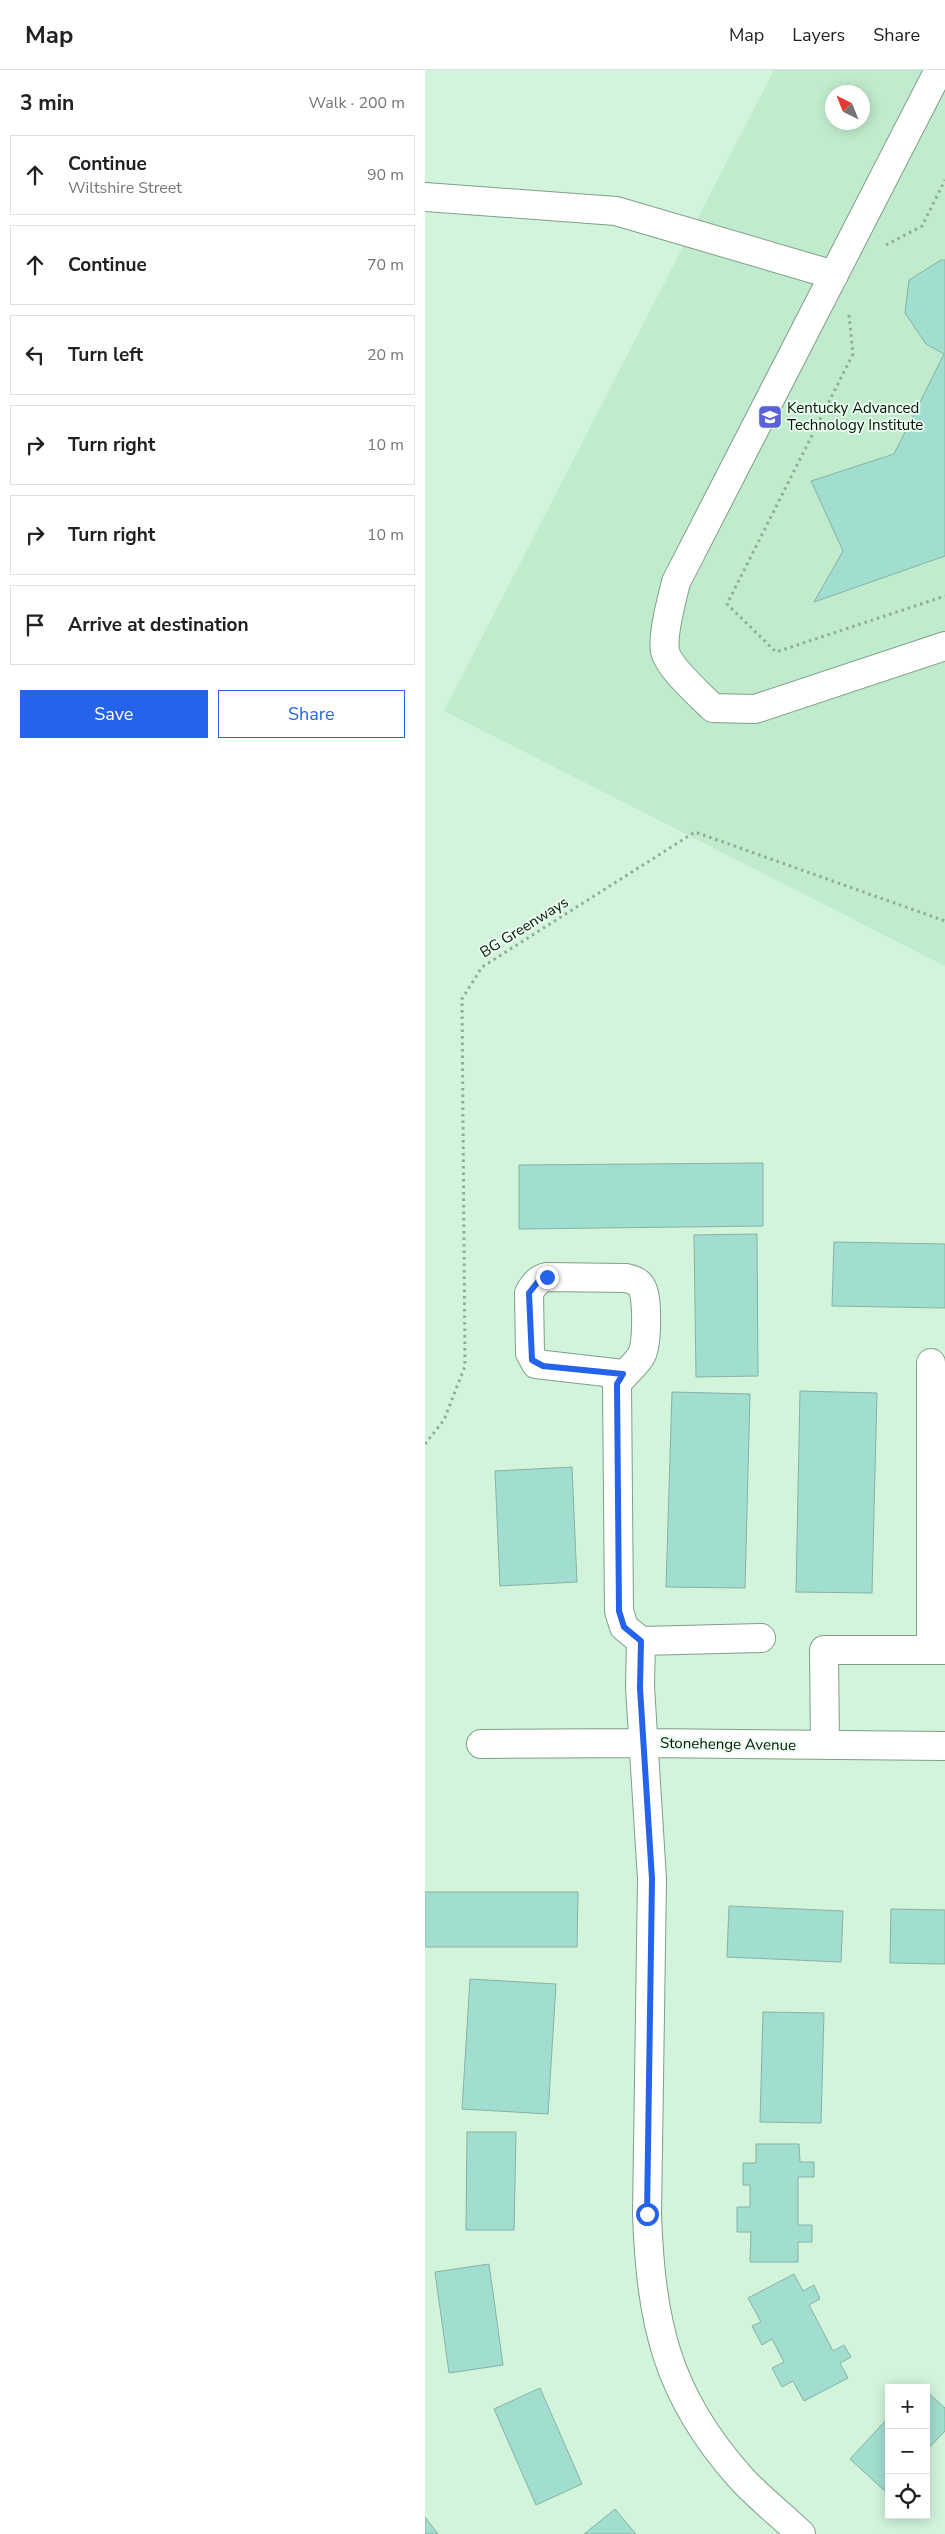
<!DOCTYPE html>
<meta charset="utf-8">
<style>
:root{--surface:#fff;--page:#f6f6f6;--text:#202124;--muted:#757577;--line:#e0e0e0;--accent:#2563eb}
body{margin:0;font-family:"Nunito Sans",sans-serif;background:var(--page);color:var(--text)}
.controls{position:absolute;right:15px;bottom:15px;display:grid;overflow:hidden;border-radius:0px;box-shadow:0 2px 12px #0003}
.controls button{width:45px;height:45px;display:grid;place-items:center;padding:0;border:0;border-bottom:1px solid var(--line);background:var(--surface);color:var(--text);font:25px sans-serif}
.compass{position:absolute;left:400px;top:15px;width:45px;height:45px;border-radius:50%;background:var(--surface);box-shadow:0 2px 12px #0003;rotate:317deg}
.stop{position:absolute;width:15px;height:15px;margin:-11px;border:4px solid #2563eb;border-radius:50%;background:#fff}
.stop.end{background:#2563eb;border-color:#fff;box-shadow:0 1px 5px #0008}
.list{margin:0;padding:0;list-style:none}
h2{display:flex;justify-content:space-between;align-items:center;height:65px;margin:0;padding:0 20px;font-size:21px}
h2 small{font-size:16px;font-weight:400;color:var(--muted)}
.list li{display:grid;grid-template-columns:32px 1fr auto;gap:15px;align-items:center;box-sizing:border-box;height:80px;margin:0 10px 10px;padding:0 10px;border:1px solid var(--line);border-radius:0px}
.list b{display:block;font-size:19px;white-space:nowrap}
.list p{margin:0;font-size:16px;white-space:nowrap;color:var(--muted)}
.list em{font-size:16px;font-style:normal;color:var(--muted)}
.actions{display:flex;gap:10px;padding:15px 20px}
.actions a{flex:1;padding:11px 0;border:1px solid var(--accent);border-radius:0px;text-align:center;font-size:18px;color:var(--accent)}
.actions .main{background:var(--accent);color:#fff}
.icon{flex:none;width:28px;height:28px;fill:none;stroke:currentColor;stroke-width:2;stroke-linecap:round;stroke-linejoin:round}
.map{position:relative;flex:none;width:520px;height:2464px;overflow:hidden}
header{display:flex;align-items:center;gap:30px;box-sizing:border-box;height:70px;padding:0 25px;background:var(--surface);border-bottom:1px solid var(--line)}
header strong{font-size:24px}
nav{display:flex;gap:28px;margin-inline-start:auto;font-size:18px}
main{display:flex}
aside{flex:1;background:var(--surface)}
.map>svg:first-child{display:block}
.built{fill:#c1ebcd;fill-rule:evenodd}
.building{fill:#a1ded0;stroke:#86b2a7}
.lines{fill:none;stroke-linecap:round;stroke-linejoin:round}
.minor-casing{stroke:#7f9f88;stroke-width:30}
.path{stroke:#90ab97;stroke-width:3;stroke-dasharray:2.5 4;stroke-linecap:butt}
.minor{stroke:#fff;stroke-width:28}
.route{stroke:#2563eb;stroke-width:6}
.labels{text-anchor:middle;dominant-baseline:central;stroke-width:4;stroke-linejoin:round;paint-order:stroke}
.poi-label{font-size:15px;fill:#061109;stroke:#e9feee;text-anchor:start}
.street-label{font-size:15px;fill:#061109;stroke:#e9feee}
</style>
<header>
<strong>Map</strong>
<nav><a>Map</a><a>Layers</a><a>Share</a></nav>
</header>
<main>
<aside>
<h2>3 min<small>Walk · 200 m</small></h2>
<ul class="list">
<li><svg class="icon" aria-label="ahead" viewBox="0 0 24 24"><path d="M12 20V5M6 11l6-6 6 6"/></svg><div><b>Continue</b><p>Wiltshire Street</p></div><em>90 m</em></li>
<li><svg class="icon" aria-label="ahead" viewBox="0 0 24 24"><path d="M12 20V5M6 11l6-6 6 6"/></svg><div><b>Continue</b></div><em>70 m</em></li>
<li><svg class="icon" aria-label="left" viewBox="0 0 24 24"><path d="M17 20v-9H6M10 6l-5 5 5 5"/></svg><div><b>Turn left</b></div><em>20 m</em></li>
<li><svg class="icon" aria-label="right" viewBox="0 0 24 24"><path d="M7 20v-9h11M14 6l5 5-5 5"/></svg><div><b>Turn right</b></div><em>10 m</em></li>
<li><svg class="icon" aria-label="right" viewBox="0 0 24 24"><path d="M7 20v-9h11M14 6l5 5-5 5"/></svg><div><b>Turn right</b></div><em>10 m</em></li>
<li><svg class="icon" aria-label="arrive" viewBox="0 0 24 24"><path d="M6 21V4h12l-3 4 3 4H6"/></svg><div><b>Arrive at destination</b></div></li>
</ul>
<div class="actions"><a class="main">Save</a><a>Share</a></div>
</aside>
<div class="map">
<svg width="520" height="2464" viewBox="0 0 520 2464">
<rect width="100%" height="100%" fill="#d2f4db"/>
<!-- built -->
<path class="built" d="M349,0H520V896L19,641ZM408,22H438V52H408Z"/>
<!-- building -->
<path class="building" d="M516,190H520V486L389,532L418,481L386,411L469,384L519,284L501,274L480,243L484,210Z
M338,1093V1156L94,1159V1095Z
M332,1164L333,1306L271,1307L269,1165Z
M409,1172L520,1174V1238L407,1236Z
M375,1321L452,1323L447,1523L371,1522Z
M247,1322L325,1324L320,1518L241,1517Z
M147,1397L152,1512L75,1516L70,1401Z
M0,1822H153L152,1877H0Z
M304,1836L418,1841L416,1892L302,1887Z
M466,1839L520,1840V1894L465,1893Z
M45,1909L131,1914L123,2044L37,2039Z
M338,1942L399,1943L396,2053L335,2052Z
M42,2062H91L89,2160H41Z
M331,2074H374L375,2092H389V2107H373V2155H387V2172H373V2192H325L326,2162H312V2137H325V2115H318V2093H331Z
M64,2194L78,2295L24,2303L10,2202Z
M369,2204L378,2221L389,2215L395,2229L384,2235L408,2281L419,2275L426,2287L415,2293L423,2308L379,2331L368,2311L357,2317L347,2298L359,2292L347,2269L337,2275L327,2256L336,2252L323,2228Z
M115,2318L157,2414L111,2435L69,2339Z
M501,2321L520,2338V2361L501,2381Z
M464,2347V2421L462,2423L425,2389Z
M190,2439L211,2464H159Z
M0,2447L13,2464H0Z"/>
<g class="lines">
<defs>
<path id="minor" d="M514,0L251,512C247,529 237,564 240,581C243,597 276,626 288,638L330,639L520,576
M0,127L191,141L409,205
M198,1304L111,1294L105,1283L104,1223C109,1214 113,1209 122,1207L201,1208C208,1210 214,1211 217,1218C223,1228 222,1273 217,1284C211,1296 199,1303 192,1314L194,1541L199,1557L216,1571L215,1617L227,1809L222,2144C226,2252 241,2324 315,2407C333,2427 356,2445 376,2464
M216,1571L336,1568
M506,1580V1293
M56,1674L219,1673L520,1676
M400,1675L399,1580H520"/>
</defs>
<!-- minor casing -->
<use href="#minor" class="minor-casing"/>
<!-- path -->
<path class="path" d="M461,175L497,156L520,110
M424,245L428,284L302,534L351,582L520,526
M0,1374L19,1350L40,1296L37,929L57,897L270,762L520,851"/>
<!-- minor -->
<use href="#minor" class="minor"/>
</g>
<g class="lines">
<!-- route -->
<path class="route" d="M122,1207L115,1209L104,1223L107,1290L118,1296L198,1304L192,1314L194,1541L199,1557L216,1571L215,1618L227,1809L222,2144"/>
</g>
<!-- icons -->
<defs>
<symbol id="university-square" viewBox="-11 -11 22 22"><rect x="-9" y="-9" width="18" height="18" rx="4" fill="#5a60d7" stroke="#e9feee"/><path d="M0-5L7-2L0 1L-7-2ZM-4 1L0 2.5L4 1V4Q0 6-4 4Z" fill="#fff"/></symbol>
</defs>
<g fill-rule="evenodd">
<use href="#university-square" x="331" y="333" width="28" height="28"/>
</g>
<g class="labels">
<!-- poi labels -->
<g class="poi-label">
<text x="362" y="338">Kentucky Advanced<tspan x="362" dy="17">Technology Institute</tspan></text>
</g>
<!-- street labels -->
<g class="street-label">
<text transform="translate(99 857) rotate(-32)">BG Greenways</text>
<text transform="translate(303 1674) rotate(1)">Stonehenge Avenue</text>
</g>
</g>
</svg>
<div class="controls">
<button>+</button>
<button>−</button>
<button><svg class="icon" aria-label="locate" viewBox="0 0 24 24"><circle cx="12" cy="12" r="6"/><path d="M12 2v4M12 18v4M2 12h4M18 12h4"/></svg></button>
</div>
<svg class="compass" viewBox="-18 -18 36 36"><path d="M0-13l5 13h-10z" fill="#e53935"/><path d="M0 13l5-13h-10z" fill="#757577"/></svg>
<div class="stop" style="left:222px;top:2144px"></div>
<div class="stop end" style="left:122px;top:1207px"></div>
</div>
</main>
